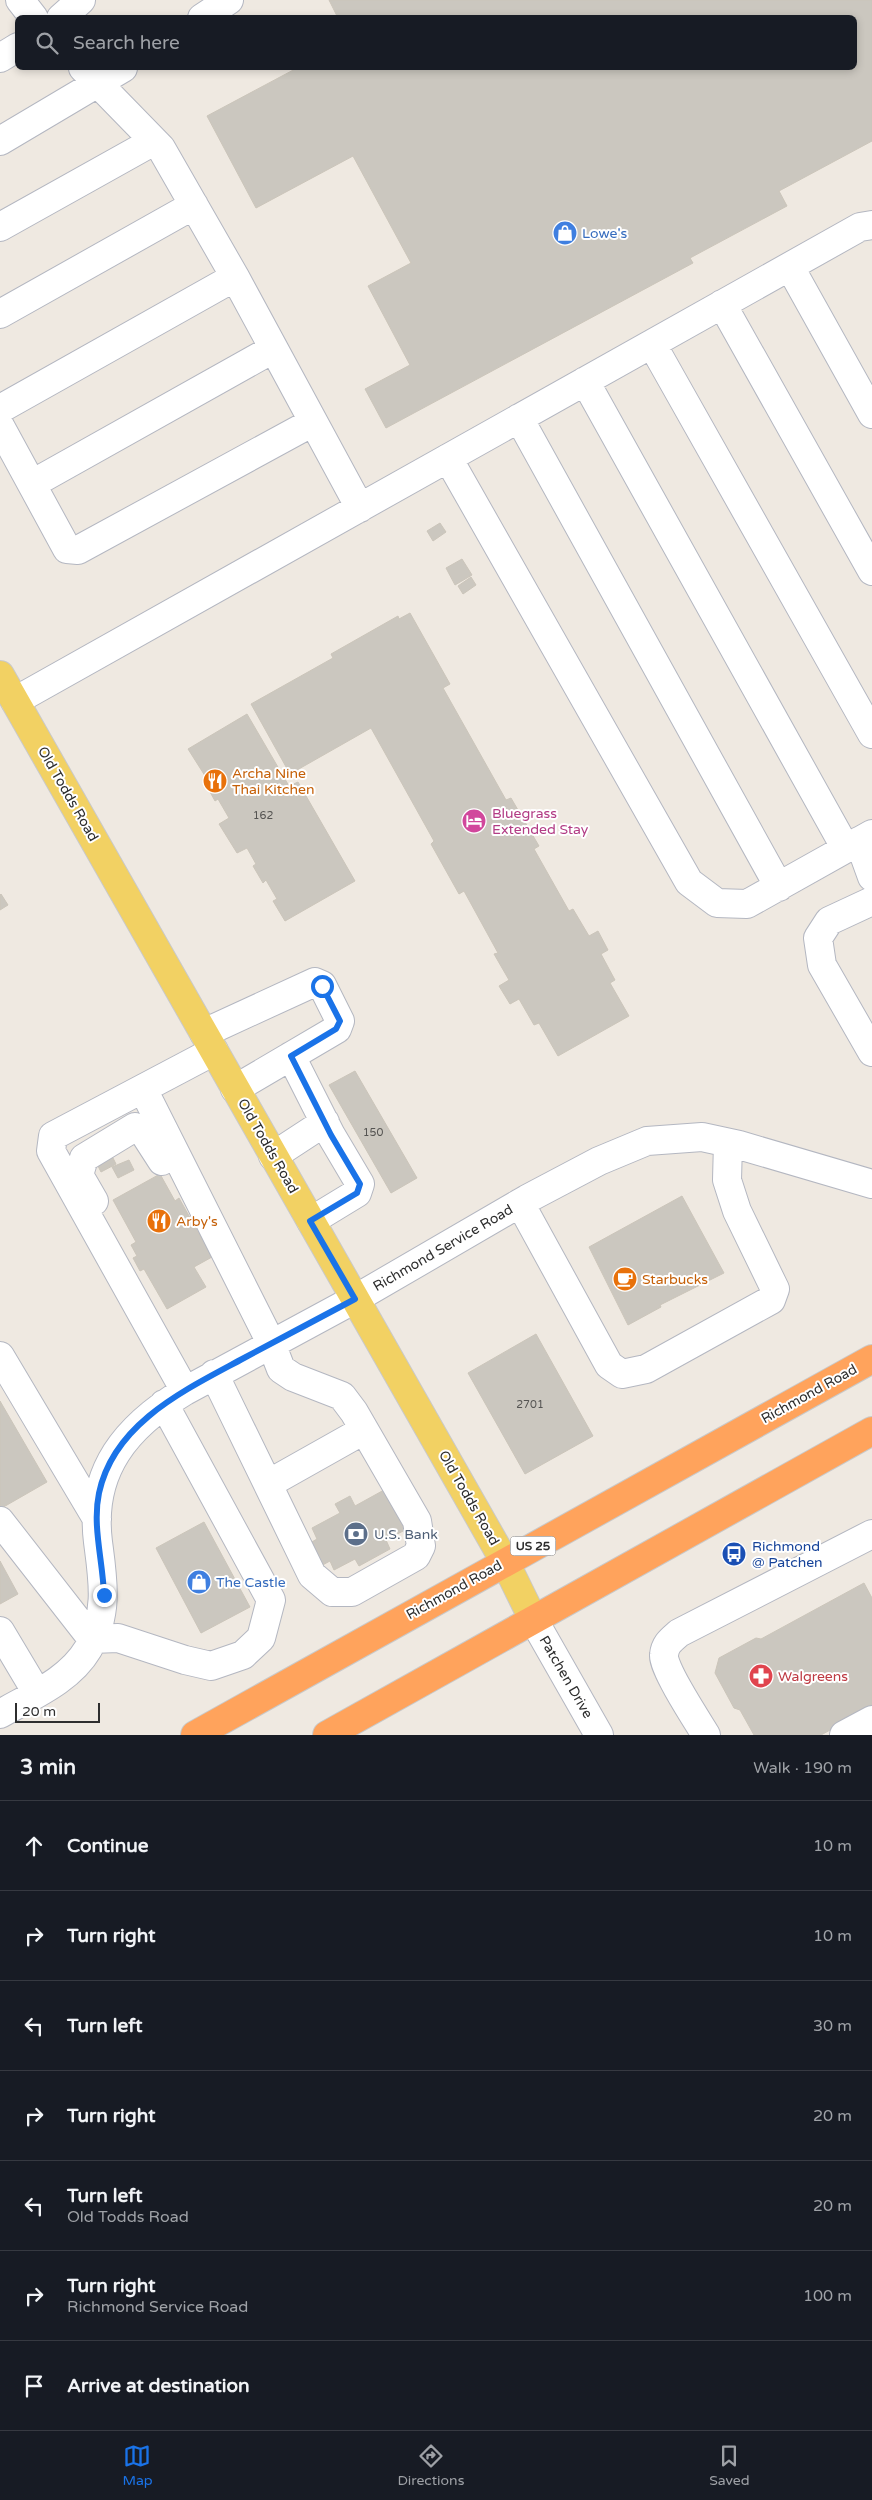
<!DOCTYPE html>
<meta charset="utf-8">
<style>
:root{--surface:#171b24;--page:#242831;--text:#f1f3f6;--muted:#9ea1a6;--line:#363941;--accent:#1a73e8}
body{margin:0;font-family:"Varela Round",sans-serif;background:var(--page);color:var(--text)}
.scale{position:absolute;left:15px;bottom:12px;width:85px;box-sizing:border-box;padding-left:5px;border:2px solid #2e2e2e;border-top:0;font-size:14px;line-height:18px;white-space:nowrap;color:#2e2e2e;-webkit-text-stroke:4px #fff;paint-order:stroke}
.stop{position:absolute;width:15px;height:15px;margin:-11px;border:4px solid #1a73e8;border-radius:50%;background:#fff}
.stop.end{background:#1a73e8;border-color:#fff;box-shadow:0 1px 5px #0008}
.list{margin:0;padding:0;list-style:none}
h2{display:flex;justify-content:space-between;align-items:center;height:65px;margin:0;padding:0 20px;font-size:21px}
h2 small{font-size:16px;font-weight:400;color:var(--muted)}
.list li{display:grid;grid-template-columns:32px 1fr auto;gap:15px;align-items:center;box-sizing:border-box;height:90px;padding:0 20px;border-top:1px solid var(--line)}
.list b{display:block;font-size:19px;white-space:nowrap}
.list p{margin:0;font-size:16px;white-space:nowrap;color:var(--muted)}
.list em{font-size:16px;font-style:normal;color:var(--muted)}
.icon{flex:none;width:28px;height:28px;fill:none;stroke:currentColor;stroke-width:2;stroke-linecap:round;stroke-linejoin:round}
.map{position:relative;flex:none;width:872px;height:1735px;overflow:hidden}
.search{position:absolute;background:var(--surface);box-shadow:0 2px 8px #0003;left:15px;right:15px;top:15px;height:55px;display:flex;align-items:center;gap:12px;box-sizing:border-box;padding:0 18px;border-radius:8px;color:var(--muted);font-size:19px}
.sheet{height:695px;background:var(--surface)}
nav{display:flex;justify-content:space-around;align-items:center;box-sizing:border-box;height:70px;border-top:1px solid var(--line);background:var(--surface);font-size:14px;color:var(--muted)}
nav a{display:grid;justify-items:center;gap:2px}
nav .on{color:var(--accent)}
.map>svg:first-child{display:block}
.building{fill:#cbc7bf;stroke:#cbc5ba}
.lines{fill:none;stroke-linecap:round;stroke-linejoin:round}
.minor-casing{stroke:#b4b7c1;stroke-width:30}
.major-casing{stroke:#c9c9c9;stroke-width:30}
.highway-casing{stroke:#c9c9c9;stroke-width:30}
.minor{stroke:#fff;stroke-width:28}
.major{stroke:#f2d163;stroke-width:28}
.highway{stroke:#ffa35c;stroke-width:28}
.route{stroke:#1a73e8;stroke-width:6}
.labels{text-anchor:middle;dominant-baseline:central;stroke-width:4;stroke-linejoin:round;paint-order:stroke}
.number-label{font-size:11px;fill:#555452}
.shield{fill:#fff;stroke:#6d6d6d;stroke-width:1}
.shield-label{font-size:12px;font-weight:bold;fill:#2e2e2e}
.shop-label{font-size:14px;fill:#366cbe;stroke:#fff;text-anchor:start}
.food-label{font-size:14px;fill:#c56008;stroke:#fff;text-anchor:start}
.street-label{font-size:14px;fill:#2e2e2e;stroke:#fff}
.hotel-label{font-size:14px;fill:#b23c85;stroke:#fff;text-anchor:start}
.service-label{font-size:14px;fill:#4e5e75;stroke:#fff;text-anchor:start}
.transit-label{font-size:14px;fill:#164399;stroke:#fff;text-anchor:start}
.health-label{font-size:14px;fill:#be3a42;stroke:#fff;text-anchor:start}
</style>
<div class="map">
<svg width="872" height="1735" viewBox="0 0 872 1735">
<rect width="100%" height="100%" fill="#efe9e1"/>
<!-- building -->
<path class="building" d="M329,0H872V141L779,191L787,206L690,258L693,263L386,428L365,389L410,365L368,286L411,263L353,156L256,208L207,116L297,68H854V18H338Z
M440,523L446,532L433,541L427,531Z
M462,559L472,575L455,585L446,568Z
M471,577L476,585L463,594L458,586Z
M410,613L450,684L443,688L506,800L511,798L539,846L534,849L569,911L573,909L589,936L598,931L608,950L601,954L615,980L610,983L629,1016L558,1056L539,1023L534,1025L519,999L510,1004L499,986L509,980L494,954L498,953L464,891L459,894L431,844L434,841L371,728L290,774L251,704L333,658L331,654L398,616L399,619Z
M247,714L289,786L298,782L355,881L285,921L273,901L277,899L266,880L263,883L253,866L256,864L247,848L237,853L219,824L229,818L218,799L215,801L204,781L207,779L188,749Z
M1,894L8,905L0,910V895Z
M355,1071L417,1178L391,1193L329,1085Z
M111,1154L116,1164L101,1172L96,1162Z
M129,1160L134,1170L118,1178L112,1167Z
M160,1174L175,1201L179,1198L212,1257L194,1267L206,1287L167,1309L144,1269L140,1271L133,1258L137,1256L131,1245L136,1242L113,1200Z
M682,1196L724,1273L660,1305L661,1307L628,1325L589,1247Z
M536,1334L593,1436L525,1474L468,1373Z
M0,1401L47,1482L0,1509Z
M384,1490L405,1530L386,1540L390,1549L359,1566L355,1559L334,1570L330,1561L317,1568L305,1546L317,1539L312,1528L340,1513L335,1504L350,1496L355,1506Z
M204,1522L250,1607L201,1633L156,1548Z
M0,1561L18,1594L0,1604Z
M864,1583L872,1598V1707L821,1735H754L740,1710L734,1708L715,1673L719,1658L756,1638L761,1639Z"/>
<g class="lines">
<defs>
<path id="minor" d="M20,0L34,18
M61,18L81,0
M202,18L229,0
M0,58L18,47
M83,68L161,148L235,277L360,508
M0,141L123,68
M0,227L154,141
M790,267L872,414
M722,304L872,571
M0,314L194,205
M652,344L872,734
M585,381L846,849
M0,409L235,277
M519,418L779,887
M0,426L67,549L78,550L313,422
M448,458L689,882L717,903L747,904L872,834
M32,484L273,349
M15,701L860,227L872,225
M859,841L872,877
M872,901L829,921L818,938L822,965L872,1052
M204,1033L315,982L322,985L340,1021L337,1029L235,1089
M291,1056L331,1135L360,1184L357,1193L311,1221
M143,1089L271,1343L281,1369L293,1377L342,1396L354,1412L417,1521L421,1546L416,1556L352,1592H332L312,1575L214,1374
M273,1156L325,1122
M94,1201L79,1175L84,1158L135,1127L142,1130L162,1161
M520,1203L609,1365L622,1374L646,1369L771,1300L775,1289L737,1211L727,1180L728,1143
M0,1356L97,1519
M185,1391L51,1151L53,1136L214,1051
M268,1484L364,1430
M0,1521L92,1639L118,1638L185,1660L211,1666L243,1655L261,1638L271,1600L164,1404
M533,1619L599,1735
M0,1631L37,1693
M0,1714C31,1696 69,1681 88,1649C109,1614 103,1580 98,1542C89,1470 127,1426 185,1391L355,1299L527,1199L599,1161L647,1141L702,1137L739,1145L872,1184
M706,1735C698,1722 662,1667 664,1655C665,1644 671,1640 679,1633L872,1534
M844,1735L872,1720"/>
<path id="major" d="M0,675L505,1562L533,1619"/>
<path id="highway" d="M195,1735L872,1359
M327,1735L872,1431"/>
</defs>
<!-- minor casing -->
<use href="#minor" class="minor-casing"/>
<!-- major casing -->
<use href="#major" class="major-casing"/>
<!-- highway casing -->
<use href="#highway" class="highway-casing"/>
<!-- minor -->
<use href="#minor" class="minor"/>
<!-- major -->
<use href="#major" class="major"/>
<!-- highway -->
<use href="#highway" class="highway"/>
</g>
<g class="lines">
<!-- route -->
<path class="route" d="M104,1595C103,1561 92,1526 99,1493C114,1422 187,1389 244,1358C281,1338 318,1319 355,1299L310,1221L357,1193L360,1184L331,1135L291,1056L336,1029L340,1021L322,986"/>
</g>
<!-- icons -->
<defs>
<symbol id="shop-disc" viewBox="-11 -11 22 22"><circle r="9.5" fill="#3f7fe0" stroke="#fff"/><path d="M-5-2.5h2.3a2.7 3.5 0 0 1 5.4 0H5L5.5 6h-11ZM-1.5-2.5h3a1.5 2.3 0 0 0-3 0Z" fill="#fff"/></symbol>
<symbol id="restaurant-disc" viewBox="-11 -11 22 22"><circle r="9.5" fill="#e8710a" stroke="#fff"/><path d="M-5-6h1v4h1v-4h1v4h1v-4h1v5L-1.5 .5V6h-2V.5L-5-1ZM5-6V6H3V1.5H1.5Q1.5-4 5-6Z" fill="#fff"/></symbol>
<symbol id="hotel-disc" viewBox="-11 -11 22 22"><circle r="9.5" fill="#d1479c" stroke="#fff"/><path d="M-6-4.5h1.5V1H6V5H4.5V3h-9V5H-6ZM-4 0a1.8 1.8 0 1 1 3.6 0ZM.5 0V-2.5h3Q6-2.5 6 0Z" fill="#fff"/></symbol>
<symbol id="cafe-disc" viewBox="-11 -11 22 22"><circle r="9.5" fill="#e8710a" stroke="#fff"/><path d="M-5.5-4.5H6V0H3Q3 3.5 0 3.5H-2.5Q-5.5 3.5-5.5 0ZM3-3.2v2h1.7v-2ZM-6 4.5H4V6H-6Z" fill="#fff"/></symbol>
<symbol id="bank-disc" viewBox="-11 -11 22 22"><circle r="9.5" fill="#5c6f8a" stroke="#fff"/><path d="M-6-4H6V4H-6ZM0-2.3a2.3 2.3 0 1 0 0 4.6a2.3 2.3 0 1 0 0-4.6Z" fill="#fff"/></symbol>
<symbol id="bus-disc" viewBox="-11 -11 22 22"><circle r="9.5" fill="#1a4fb4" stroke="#fff"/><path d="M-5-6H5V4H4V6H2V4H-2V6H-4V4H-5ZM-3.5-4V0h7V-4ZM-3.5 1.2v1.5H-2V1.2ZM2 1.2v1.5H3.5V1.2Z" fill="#fff"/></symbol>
<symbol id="pharmacy-disc" viewBox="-11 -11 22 22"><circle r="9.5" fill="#e0444e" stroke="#fff"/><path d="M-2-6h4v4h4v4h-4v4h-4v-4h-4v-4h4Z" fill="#fff"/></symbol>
</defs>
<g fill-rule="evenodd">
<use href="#shop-disc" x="551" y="219" width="28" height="28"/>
<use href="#restaurant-disc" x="201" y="767" width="28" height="28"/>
<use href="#hotel-disc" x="460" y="807" width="28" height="28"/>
<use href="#restaurant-disc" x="145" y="1207" width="28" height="28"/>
<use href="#cafe-disc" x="611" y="1265" width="28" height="28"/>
<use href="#bank-disc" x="342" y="1520" width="28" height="28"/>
<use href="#bus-disc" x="720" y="1540" width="28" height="28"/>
<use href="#shop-disc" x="185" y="1568" width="28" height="28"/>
<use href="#pharmacy-disc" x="747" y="1662" width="28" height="28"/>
</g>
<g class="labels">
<!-- number labels -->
<g class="number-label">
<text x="263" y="815">162</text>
<text x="373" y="1132">150</text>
<text x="530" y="1404">2701</text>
</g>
<!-- shield labels -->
<rect class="shield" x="510.5" y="1536.5" width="45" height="19" rx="4"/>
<g class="shield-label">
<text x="533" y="1546">US 25</text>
</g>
<!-- shop labels -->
<g class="shop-label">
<text x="582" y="233">Lowe's</text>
<text x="216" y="1582">The Castle</text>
</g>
<!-- food labels -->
<g class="food-label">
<text x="232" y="773">Archa Nine<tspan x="232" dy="16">Thai Kitchen</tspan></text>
<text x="176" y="1221">Arby's</text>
<text x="642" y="1279">Starbucks</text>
</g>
<!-- street labels -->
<g class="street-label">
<text transform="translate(68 794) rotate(60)">Old Todds Road</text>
<text transform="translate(268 1146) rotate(60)">Old Todds Road</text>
<text transform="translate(443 1248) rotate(-30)">Richmond Service Road</text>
<text transform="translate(809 1394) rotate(-29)">Richmond Road</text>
<text transform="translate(469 1498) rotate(60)">Old Todds Road</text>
<text transform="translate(454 1590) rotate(-29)">Richmond Road</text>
<text transform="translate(566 1677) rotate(60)">Patchen Drive</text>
</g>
<!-- hotel labels -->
<g class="hotel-label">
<text x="492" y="813">Bluegrass<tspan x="492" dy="16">Extended Stay</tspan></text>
</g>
<!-- service labels -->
<g class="service-label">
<text x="374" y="1534">U.S. Bank</text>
</g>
<!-- transit labels -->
<g class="transit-label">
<text x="752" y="1546">Richmond<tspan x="752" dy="16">@ Patchen</tspan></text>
</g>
<!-- health labels -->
<g class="health-label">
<text x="778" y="1676">Walgreens</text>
</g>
</g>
</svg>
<div class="scale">20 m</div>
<div class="stop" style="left:322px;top:986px"></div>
<div class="stop end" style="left:104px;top:1595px"></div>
<div class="search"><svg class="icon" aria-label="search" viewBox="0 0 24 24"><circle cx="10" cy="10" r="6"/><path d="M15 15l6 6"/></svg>Search here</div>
</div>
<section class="sheet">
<h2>3 min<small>Walk · 190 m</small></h2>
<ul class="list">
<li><svg class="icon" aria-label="ahead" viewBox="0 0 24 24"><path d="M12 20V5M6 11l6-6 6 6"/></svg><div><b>Continue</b></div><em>10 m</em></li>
<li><svg class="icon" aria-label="right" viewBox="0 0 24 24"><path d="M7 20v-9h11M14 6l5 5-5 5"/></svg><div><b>Turn right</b></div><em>10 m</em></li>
<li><svg class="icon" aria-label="left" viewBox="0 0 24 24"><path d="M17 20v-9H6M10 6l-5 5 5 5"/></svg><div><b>Turn left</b></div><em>30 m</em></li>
<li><svg class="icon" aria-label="right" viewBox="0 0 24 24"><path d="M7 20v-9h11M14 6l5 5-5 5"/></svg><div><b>Turn right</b></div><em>20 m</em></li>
<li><svg class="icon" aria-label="left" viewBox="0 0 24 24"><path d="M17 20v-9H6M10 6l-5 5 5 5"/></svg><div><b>Turn left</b><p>Old Todds Road</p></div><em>20 m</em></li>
<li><svg class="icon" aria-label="right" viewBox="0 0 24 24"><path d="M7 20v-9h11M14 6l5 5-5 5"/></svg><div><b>Turn right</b><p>Richmond Service Road</p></div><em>100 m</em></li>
<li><svg class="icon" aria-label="arrive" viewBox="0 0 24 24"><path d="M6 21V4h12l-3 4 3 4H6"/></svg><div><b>Arrive at destination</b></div></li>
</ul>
</section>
<nav>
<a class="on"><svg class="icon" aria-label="map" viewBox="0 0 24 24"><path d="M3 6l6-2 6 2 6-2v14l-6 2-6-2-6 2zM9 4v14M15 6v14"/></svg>Map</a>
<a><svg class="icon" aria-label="directions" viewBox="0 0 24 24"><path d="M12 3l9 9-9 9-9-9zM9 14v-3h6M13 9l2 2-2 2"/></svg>Directions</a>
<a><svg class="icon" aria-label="saved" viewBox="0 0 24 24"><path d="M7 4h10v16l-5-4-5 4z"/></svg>Saved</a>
</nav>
